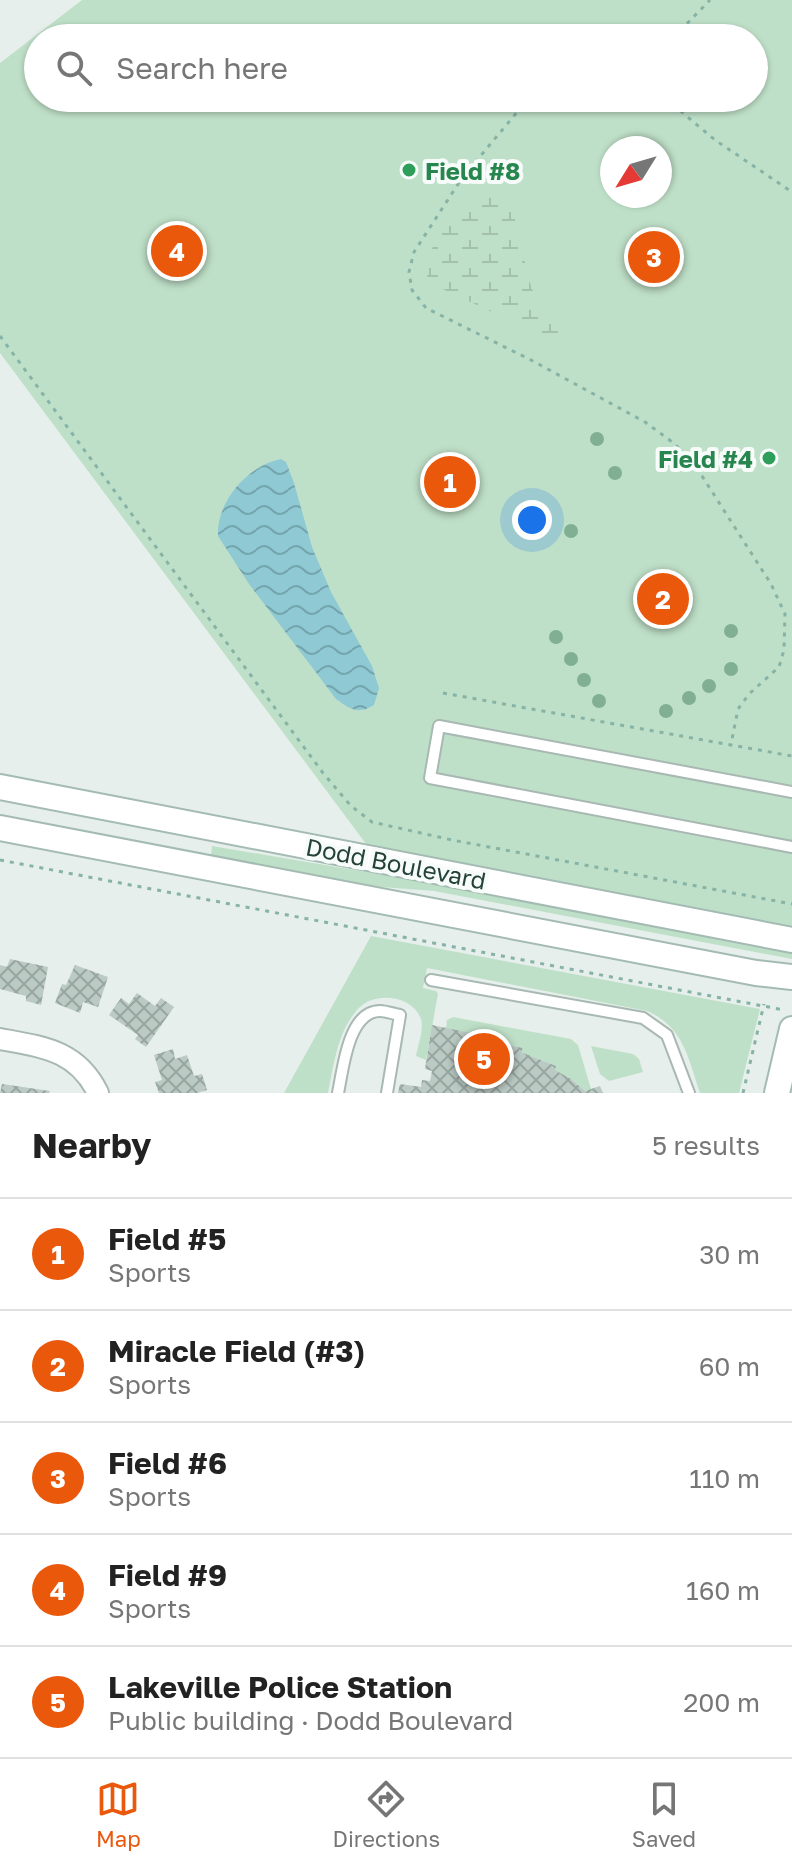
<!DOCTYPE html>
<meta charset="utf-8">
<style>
:root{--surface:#fff;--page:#f2f2f2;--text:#222;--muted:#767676;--line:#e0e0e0;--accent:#ea580c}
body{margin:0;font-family:"Golos Text",sans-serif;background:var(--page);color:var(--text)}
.compass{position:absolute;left:600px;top:136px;width:72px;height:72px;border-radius:50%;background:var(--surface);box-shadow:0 2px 6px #0004;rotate:233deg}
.you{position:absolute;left:532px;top:520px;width:28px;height:28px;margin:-20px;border:6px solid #fff;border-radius:50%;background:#1a73e8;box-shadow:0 0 0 12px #1a73e833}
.badge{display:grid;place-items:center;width:52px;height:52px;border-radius:50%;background:var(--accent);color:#fff;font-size:26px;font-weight:700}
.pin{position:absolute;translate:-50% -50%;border:4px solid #fff;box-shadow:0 2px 8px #0006}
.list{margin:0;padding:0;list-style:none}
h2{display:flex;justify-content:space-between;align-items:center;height:104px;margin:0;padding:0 32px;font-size:34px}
h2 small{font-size:26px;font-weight:400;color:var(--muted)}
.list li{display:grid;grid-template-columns:52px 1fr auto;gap:24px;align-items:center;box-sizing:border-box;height:112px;padding:0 32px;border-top:2px solid var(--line)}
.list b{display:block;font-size:30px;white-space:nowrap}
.list p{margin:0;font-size:26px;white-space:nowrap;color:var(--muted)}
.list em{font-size:26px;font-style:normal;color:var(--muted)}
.icon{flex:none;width:44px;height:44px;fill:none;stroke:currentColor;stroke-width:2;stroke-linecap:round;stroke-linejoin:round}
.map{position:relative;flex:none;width:792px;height:1093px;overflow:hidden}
.search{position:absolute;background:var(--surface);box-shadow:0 2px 6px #0004;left:24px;right:24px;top:24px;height:88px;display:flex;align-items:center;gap:20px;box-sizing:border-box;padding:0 28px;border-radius:44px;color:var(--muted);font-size:30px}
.sheet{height:664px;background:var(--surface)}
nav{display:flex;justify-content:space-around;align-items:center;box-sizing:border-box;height:112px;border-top:2px solid var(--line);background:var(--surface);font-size:22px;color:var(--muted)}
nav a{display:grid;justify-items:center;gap:4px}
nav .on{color:var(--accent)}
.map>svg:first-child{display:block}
.green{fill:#bfe0c8;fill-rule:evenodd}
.wetland{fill:url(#wetland-marsh)}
.water{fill:url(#water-waves)}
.building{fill:url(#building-cross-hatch)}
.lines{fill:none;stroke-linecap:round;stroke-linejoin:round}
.lane-casing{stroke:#a8b8b2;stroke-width:14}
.street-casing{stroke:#a8b8b2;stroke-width:24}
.secondary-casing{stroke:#a4bbb3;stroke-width:28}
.path{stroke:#86b3a5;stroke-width:3;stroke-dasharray:4 6;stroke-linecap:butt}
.lane{stroke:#fff;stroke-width:10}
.street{stroke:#fff;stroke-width:20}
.secondary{stroke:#fff;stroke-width:24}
.tree{fill:#80af93}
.leisure-dot{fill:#2e9e5b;stroke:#f7fbf9;stroke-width:3}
.labels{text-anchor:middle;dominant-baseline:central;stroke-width:8;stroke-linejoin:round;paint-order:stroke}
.leisure-label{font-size:24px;font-weight:bold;fill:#27864d;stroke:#f7fbf9;text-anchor:start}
.street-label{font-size:24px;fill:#24423a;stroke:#f7fbf9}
</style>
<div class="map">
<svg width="792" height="1093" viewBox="0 0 792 1093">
<defs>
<pattern id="wetland-marsh" width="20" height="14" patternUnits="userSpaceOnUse" patternTransform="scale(2)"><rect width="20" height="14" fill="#bfe0c8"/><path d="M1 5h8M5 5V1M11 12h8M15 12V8" fill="none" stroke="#a4c1ad"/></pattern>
<pattern id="water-waves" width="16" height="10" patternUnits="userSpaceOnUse" patternTransform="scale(2)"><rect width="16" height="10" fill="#8ec9d4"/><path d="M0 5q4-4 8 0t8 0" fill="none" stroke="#74a5ad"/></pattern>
<pattern id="building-cross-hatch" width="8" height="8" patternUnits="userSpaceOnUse" patternTransform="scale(2)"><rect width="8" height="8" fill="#bbcac4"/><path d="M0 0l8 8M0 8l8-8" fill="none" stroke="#98a6a0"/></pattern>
</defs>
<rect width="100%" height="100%" fill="#e6efeb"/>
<!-- green -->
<path class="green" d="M82,0H792V959L434,891L368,886L211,855L212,846L390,876L0,353V63ZM38,38H754V98H38ZM612,148H660V196H612Z
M371,936L760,1009L739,1093H700C688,1058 684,1027 647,1011L427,968L423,988L436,991L438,994L426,1060L416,1056C418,1045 424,1030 421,1019C412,994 372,991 357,1010C337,1033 334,1065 328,1093H284Z
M453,1017L571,1039L578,1045L591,1089L585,1091L571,1079L555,1070L556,1066L521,1052L522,1048L486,1041L485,1036L446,1028L447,1020Z
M591,1046L633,1054L639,1059L643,1072L609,1081L600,1074Z"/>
<!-- wetland -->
<path class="wetland" d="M489,184C524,206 519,257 533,291C540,307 552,319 559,334L560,340L555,343L538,330L513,322L434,285L427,276C422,246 454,221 472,201C478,194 480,187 489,184Z"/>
<!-- water -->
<path class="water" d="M281,459L286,462L294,483L312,547L331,592L372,666L379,688L374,705C358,715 350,709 336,699L249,584L218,536C216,502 248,465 281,459Z"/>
<!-- building -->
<path class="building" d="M10,959L48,967L41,1005L26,1001V996L0,989V965L7,967Z
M75,965L108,977L98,1007L83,1002L80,1013L55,1003L62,984L66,985Z
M137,993L155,1006L161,998L174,1007L146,1047L135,1039L138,1035L109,1015L121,998L129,1004Z
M432,1025L486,1036V1041L523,1048L521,1052L556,1066L555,1070L571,1079L585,1091L600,1086L603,1093H398L400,1084L421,1087L422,1080L430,1081L432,1071L425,1069Z
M173,1049L175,1059L187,1055L194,1076L202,1074L207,1090L197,1093H159L155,1082L162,1080L154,1055Z
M2,1084L50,1091L49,1093H0Z"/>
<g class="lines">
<defs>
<path id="lane" d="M792,792L439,726L430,778L792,847
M431,980L643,1018L667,1035L689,1093
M338,1093C343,1070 348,1011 380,1011C386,1011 394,1014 400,1015L387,1093"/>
<path id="street" d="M0,1039C43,1047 77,1050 98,1093"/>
<path id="secondary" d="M0,787L792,940
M0,828L756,973L792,977
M777,1093L792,1029"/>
</defs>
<!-- lane casing -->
<use href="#lane" class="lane-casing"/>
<!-- street casing -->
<use href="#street" class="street-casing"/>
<!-- secondary casing -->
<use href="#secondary" class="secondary-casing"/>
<!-- path -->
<path class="path" d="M673,38L710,0
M529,98L462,178L414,252L409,272L412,290L426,308L531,360L645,422L675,444L702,476L771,584L785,614L784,650L779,667L749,694L738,709L731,744
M665,98L715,140L792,192
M0,336L323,773L351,806L372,822L452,840L792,904
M443,693L792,756
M0,860L784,1010
M743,1093L764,1004"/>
<!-- lane -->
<use href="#lane" class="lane"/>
<!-- street -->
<use href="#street" class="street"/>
<!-- secondary -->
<use href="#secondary" class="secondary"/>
</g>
<!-- trees -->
<g class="tree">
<circle cx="597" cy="439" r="7"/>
<circle cx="615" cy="473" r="7"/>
<circle cx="571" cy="531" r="7"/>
<circle cx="731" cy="631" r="7"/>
<circle cx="556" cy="637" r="7"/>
<circle cx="571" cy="659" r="7"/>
<circle cx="731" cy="669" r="7"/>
<circle cx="584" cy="680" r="7"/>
<circle cx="709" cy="686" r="7"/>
<circle cx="689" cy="698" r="7"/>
<circle cx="599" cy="701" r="7"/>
<circle cx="666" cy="711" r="7"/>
</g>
<!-- markers -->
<g class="leisure-dot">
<circle cx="409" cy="170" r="8"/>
<circle cx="769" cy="458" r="8"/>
</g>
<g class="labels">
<!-- leisure labels -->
<g class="leisure-label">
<text x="425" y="170">Field #8</text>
<text x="753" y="458" text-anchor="end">Field #4</text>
</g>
<!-- street labels -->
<g class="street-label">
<text transform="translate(396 863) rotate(11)">Dodd Boulevard</text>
</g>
</g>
</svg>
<svg class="compass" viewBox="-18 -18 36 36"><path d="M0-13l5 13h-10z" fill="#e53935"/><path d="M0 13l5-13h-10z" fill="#767676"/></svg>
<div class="you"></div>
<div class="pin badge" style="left:450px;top:482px">1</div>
<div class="pin badge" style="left:663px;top:599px">2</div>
<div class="pin badge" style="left:654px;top:257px">3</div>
<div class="pin badge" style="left:177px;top:251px">4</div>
<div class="pin badge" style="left:484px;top:1059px">5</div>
<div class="search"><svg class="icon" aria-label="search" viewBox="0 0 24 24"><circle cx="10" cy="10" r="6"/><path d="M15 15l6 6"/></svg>Search here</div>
</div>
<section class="sheet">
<h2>Nearby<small>5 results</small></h2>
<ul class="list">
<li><span class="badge">1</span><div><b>Field #5</b><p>Sports</p></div><em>30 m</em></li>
<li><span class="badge">2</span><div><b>Miracle Field (#3)</b><p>Sports</p></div><em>60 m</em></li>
<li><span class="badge">3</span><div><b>Field #6</b><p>Sports</p></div><em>110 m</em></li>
<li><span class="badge">4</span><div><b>Field #9</b><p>Sports</p></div><em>160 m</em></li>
<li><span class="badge">5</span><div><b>Lakeville Police Station</b><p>Public building · Dodd Boulevard</p></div><em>200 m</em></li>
</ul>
</section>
<nav>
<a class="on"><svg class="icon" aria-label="map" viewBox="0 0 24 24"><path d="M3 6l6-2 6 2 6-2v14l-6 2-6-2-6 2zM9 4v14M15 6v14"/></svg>Map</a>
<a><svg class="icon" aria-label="directions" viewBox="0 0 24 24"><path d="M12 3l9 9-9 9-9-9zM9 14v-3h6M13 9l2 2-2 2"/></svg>Directions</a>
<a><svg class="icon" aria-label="saved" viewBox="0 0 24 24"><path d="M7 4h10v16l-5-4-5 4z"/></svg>Saved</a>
</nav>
